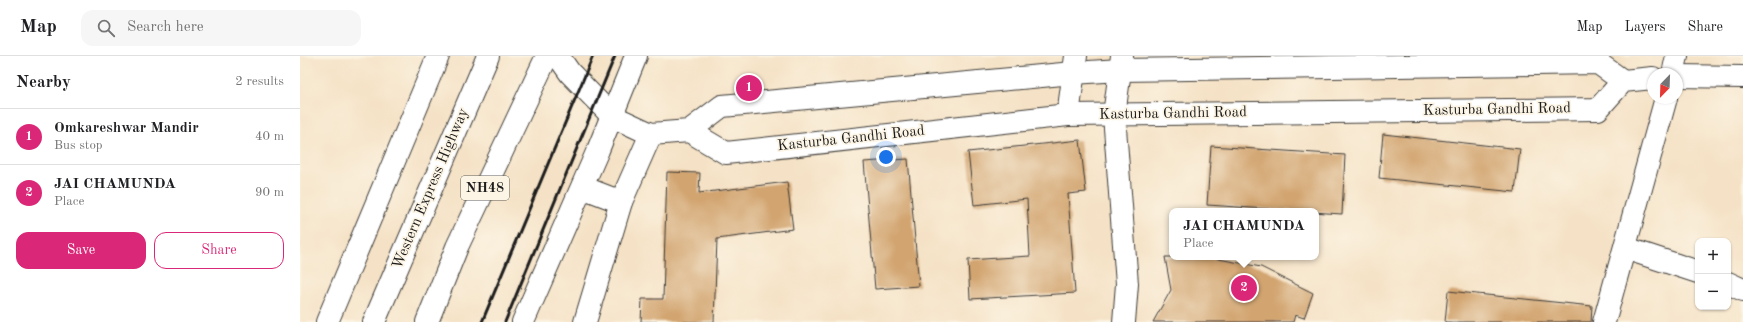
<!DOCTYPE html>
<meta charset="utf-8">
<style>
:root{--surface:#fff;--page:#f6f6f6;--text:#202124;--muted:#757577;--line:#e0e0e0;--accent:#db2777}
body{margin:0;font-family:"Old Standard TT",serif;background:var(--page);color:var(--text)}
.controls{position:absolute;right:12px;bottom:12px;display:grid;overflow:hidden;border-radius:8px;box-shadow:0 1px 3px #0004}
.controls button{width:36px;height:36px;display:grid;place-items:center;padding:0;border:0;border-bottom:1px solid var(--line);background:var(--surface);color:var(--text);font:20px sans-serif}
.compass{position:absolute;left:1347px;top:12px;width:36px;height:36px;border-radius:50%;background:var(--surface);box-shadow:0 1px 3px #0004;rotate:203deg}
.you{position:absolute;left:586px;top:101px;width:14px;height:14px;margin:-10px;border:3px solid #fff;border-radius:50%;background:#1a73e8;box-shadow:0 0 0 6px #1a73e833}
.badge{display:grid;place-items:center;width:26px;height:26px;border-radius:50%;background:var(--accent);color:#fff;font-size:13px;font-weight:700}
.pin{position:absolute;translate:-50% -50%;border:2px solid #fff;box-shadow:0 1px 4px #0006}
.popup{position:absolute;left:869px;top:152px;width:150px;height:52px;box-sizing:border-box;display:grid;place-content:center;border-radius:8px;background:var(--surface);filter:drop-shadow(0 1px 3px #0005);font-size:13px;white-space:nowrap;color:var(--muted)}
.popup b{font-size:15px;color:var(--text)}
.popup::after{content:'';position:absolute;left:50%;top:100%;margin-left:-8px;border:8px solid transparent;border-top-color:var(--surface)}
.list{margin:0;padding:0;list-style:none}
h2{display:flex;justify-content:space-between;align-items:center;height:52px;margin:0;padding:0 16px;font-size:17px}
h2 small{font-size:13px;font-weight:400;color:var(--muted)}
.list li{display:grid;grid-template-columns:26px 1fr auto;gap:12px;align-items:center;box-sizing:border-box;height:56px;padding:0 16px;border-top:1px solid var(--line)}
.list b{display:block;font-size:15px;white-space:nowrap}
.list p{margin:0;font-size:13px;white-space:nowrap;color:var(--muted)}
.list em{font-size:13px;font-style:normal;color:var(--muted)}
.actions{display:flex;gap:8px;padding:12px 16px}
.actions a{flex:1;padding:9px 0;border:1px solid var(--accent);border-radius:12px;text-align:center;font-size:14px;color:var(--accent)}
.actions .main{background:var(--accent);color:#fff}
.icon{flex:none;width:22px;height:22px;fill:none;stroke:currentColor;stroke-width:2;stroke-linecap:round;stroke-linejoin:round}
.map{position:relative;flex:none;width:1443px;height:266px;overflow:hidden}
header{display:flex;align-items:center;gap:24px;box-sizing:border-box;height:56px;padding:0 20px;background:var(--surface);border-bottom:1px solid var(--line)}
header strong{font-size:19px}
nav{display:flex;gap:22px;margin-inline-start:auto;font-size:14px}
.search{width:280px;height:36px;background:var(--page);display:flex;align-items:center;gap:10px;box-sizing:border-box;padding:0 14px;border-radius:12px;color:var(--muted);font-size:15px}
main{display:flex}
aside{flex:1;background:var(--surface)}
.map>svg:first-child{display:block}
.building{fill:#d2a46f}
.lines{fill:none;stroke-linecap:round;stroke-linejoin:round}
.minor-casing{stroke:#3d3a36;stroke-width:24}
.tertiary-casing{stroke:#3d3a36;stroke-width:24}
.secondary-casing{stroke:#3d3a36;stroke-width:24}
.primary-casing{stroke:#3d3a36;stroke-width:24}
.trunk-casing{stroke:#3d3a36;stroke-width:24}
.minor{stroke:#fff;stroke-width:22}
.tertiary{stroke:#fff;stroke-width:22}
.secondary{stroke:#fff;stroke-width:22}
.primary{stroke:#fff;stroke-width:22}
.trunk{stroke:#fff;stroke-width:22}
.rail{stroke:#1c1c1c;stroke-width:3}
.labels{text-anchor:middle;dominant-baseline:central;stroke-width:3.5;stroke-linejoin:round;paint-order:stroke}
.shield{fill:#fcf5e5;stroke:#5f5d58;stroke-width:1}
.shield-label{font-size:14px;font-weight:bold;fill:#1c1c1c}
.street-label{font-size:15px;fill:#1c1c1c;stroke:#fcf5e5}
</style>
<header>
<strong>Map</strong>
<div class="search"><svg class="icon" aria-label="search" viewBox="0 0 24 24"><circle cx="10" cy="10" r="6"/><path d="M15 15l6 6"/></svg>Search here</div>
<nav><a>Map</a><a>Layers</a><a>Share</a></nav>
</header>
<main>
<aside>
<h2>Nearby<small>2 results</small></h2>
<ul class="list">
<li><span class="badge">1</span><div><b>Omkareshwar Mandir</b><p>Bus stop</p></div><em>40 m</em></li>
<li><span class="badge">2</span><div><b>JAI CHAMUNDA</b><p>Place</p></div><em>90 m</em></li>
</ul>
<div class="actions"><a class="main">Save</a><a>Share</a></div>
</aside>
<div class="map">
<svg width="1443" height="266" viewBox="0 0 1443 266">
<rect width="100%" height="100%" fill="#fcf5e5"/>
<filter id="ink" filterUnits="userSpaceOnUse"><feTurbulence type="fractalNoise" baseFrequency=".025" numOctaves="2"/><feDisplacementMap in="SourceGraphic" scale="8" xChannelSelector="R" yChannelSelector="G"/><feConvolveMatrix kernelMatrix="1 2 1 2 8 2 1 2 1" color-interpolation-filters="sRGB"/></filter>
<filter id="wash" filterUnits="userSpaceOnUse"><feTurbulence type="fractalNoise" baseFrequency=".012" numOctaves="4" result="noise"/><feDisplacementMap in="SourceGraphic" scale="16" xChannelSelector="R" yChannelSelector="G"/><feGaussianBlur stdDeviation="0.9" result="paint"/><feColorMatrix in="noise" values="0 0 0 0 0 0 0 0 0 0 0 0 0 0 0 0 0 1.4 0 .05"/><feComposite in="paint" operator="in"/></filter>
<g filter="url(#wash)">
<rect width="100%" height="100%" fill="#f5e2c6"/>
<g id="blocks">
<!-- building -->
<path class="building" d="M1083,78L1220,93L1215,136L1079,122Z
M780,84L786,136L768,138L775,237L670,243L668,204L730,200L727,143L674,149L668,96Z
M911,90L1045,99L1042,158L907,149Z
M608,103L619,230L575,233L564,106Z
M367,116L400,117L399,137L487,126L493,173L417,183L414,266H341L342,243H363Z
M865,201H908L961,211L1013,237L1004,262L995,259L993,266H853L871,234Z
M1148,235L1292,250L1291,266H1145Z"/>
</g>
</g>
<g filter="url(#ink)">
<use href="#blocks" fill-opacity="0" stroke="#3d3a36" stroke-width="1"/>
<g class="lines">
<defs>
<path id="minor" d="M1373,18L1377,0
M814,59L827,228L824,266
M1325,192L1398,216
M1428,227L1443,234
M1304,266L1366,42"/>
<path id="tertiary" d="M768,59L776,0
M814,59L822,0"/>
<path id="secondary" d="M258,0L270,17L312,60L351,78L389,75
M1377,20L1443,21
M389,75L426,97L768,59L1298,53L1323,25L1353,22
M389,75L422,50L773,17L820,14L1298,7L1323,25
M285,266L321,146L351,78"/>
<path id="primary" d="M282,131L321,146
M27,266L138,0
M223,266L298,94L336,0"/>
<path id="trunk" d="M74,266L188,0
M127,266L157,191L247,0"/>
</defs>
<!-- minor casing -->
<use href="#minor" class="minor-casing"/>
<!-- tertiary casing -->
<use href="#tertiary" class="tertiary-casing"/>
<!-- secondary casing -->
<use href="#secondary" class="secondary-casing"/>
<!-- primary casing -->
<use href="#primary" class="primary-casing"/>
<!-- trunk casing -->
<use href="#trunk" class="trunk-casing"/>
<!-- minor -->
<use href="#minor" class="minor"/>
<!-- tertiary -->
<use href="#tertiary" class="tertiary"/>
<!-- secondary -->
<use href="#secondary" class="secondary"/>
<!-- primary -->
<use href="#primary" class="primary"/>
<!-- trunk -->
<use href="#trunk" class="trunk"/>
<!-- rail -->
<path class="rail" d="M182,266L293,0
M205,266L315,0"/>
</g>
</g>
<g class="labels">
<!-- shield labels -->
<rect class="shield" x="161" y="120" width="48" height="24" rx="3"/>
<g class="shield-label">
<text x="185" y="132">NH48</text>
</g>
<!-- street labels -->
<g class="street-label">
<text transform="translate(1197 54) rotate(-1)">Kasturba Gandhi Road</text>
<text transform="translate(873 58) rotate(-1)">Kasturba Gandhi Road</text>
<text transform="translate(551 83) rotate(-6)">Kasturba Gandhi Road</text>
<text transform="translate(131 133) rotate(-67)">Western Express Highway</text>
</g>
</g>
</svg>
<div class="controls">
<button>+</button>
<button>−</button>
</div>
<svg class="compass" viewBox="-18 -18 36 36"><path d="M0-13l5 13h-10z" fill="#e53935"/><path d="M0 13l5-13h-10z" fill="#757577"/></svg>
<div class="you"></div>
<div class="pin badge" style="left:449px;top:32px">1</div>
<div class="pin badge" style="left:944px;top:232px">2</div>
<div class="popup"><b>JAI CHAMUNDA</b>Place</div>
</div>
</main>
